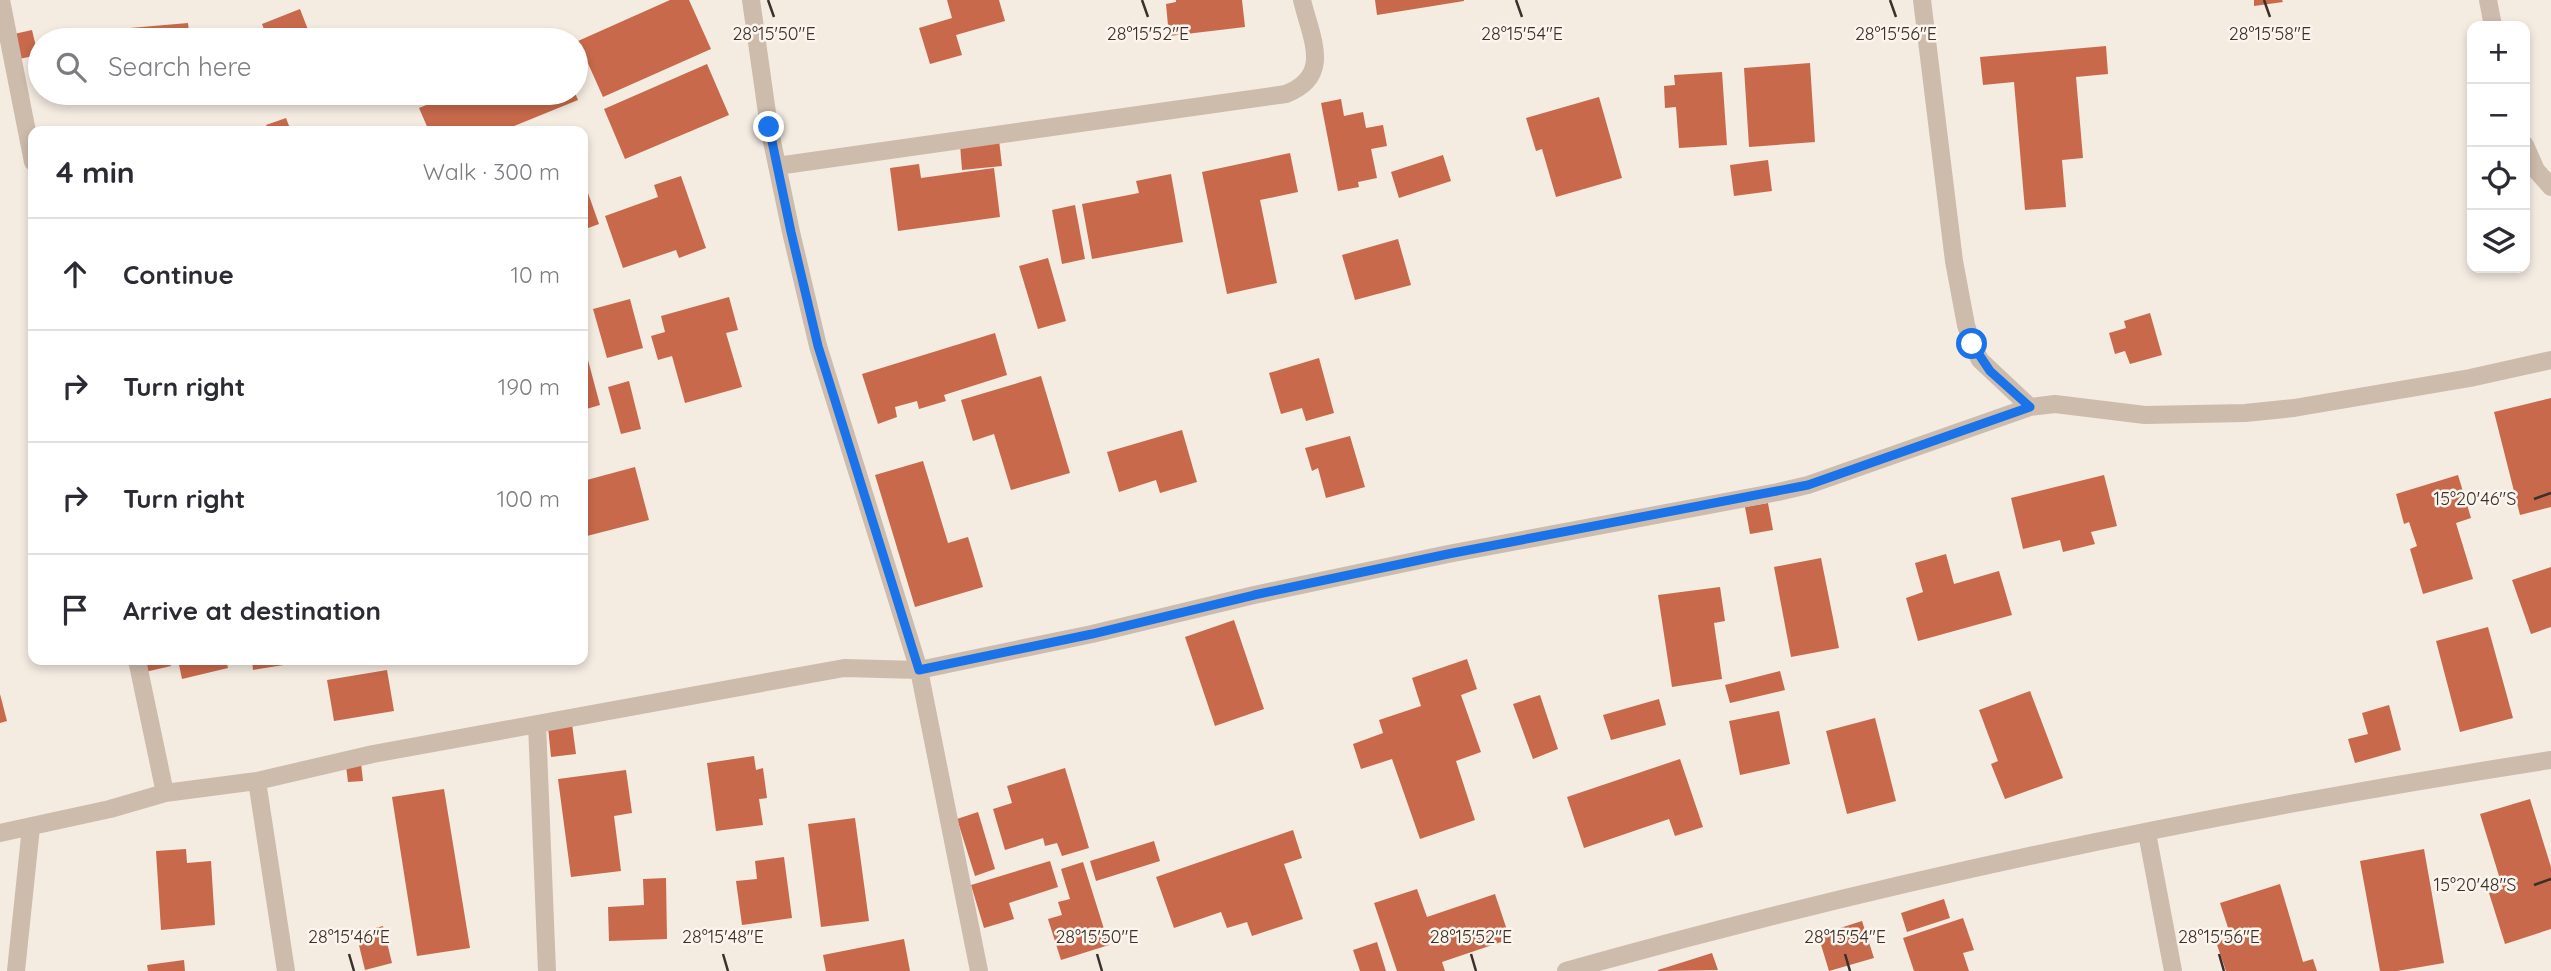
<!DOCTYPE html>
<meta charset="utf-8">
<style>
:root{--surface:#fff;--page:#f7f7f7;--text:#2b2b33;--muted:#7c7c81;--line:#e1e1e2}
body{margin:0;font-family:Quicksand,sans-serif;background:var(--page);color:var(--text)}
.controls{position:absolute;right:21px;top:21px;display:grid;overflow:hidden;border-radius:14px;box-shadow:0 4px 10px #0003}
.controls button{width:63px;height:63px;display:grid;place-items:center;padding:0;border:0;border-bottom:2px solid var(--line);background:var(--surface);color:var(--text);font:35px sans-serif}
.stop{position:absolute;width:21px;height:21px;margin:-16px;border:5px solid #1a73e8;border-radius:50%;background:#fff}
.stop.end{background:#1a73e8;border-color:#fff;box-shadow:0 2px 7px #0008}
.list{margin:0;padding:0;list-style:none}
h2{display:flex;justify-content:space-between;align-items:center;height:91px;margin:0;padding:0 28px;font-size:30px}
h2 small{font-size:23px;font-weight:400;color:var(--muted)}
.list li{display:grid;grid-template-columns:46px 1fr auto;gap:21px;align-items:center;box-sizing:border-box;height:112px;padding:0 28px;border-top:2px solid var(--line)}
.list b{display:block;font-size:26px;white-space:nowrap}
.list em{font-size:23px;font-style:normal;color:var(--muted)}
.icon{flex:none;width:38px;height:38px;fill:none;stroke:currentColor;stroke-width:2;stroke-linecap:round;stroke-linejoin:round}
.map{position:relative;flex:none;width:2551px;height:971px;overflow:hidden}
.search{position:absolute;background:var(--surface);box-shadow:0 4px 10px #0003;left:28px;top:28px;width:560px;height:77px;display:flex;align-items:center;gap:18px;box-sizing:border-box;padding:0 24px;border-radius:38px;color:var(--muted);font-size:26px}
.panel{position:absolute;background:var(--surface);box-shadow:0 4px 10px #0003;left:28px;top:126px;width:560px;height:539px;border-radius:14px}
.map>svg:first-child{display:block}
.building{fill:#c8694b}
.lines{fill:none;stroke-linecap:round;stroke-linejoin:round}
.minor{stroke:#cdbbac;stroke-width:18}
.route{stroke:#1a73e8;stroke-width:9}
.ticks{fill:none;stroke:#3b302b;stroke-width:2.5}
.ticks-label{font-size:18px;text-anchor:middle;fill:#3b302b;stroke:#fbf5ee;stroke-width:5;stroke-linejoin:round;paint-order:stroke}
</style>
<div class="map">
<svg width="2551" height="971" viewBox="0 0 2551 971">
<rect width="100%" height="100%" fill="#f4ebe1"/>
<!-- building -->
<path class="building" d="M670,0H689L711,49L603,97L578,41Z
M947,0H999L1005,21L956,35L962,55L930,64L919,28L952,18Z
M1176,0H1242L1245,27L1169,36L1166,4L1176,2Z
M1375,0H1464V1L1377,15Z
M2254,0H2282L2283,2L2254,6Z
M300,9L312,40H268L262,24Z
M188,23L190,40H96L95,31Z
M32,30L38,55L19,59L14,34Z
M2106,46L2108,74L2076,77L2083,158L2062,160L2066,207L2025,210L2014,82L1983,85L1980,57Z
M1810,63L1815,142L1749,147L1744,68Z
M707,64L729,115L625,159L604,109Z
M1722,72L1727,145L1679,148L1676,107L1665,108L1664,86L1675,85L1674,75Z
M243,93H279L247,105Z
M456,93H575L578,100L502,131H429L419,108Z
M1599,97L1622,178L1556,197L1542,149L1536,151L1526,118Z
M1341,99L1344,116L1363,112L1366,128L1383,125L1387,146L1371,149L1377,178L1358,182L1359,187L1338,191L1321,103Z
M286,118L291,131H269L266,125Z
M999,140L1002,166L962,170L960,144Z
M1290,153L1298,192L1260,200L1277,283L1227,294L1202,172Z
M1443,155L1451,181L1399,198L1391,172Z
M1768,160L1772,191L1734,196L1730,165Z
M919,164L921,178L994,168L1000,217L898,231L890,168Z
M1171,174L1183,242L1092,259L1082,204L1139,193L1136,181Z
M681,176L706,248L679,258L676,250L623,268L605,216L658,197L654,185Z
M583,179L599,224L583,230Z
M1075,205L1085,259L1062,264L1052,210Z
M1398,239L1411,285L1355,300L1342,255Z
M1048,258L1066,321L1038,329L1019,266Z
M729,297L738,330L726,333L742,387L685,403L672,356L658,360L651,336L665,332L661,316Z
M630,299L643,348L607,358L593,309Z
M2150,313L2162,355L2130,364L2125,351L2115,354L2109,333L2126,328L2124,321Z
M995,333L1007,375L944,395L946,401L919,409L917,401L895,407L897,417L878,424L862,374Z
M1319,358L1334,413L1306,421L1302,408L1281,414L1269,373Z
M588,360L600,405L583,410V361Z
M1041,376L1070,473L1011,490L994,434L973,441L961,400Z
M629,381L641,429L621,434L608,387Z
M2551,398V507L2520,515L2494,412Z
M1182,430L1197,482L1160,493L1156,480L1119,492L1107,452Z
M1350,436L1365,487L1326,498L1318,468L1312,471L1305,448Z
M923,461L948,543L968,537L983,587L915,607L875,475Z
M635,467L649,520L583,537V481Z
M2104,475L2117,526L2091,532L2095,544L2063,552L2060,540L2023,549L2011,498Z
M2458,475L2471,518L2456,523L2473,579L2423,594L2410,549L2417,546L2409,522L2404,524L2396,494Z
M1768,503L1773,530L1750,534L1745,507Z
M1946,554L1954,584L1999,571L2012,615L1918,641L1906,598L1923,592L1915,563Z
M1821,558L1839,648L1791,657L1774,567Z
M2551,567V627L2531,634L2512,580Z
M1720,587L1725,621L1714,623L1722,679L1672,687L1658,595Z
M1234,620L1264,709L1215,726L1185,637Z
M2488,627L2513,718L2460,732L2436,641Z
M1467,659L1477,689L1461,695L1481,752L1456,761L1475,820L1420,839L1392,759L1361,769L1353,744L1383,733L1379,720L1421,706L1412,678Z
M142,660H169L171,666L145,672Z
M178,660H226L228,668L182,679Z
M252,660H295L296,663L253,670Z
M387,670L394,711L334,721L327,680Z
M1780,671L1785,690L1730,703L1725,685Z
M2030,691L2063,778L2005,799L1991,764L1998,761L1979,710Z
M0,694L7,721L0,723Z
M1540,695L1558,749L1533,759L1513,704Z
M1659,699L1666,725L1611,740L1603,715Z
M2389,705L2401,750L2355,763L2348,739L2368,734L2362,713Z
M1779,711L1790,764L1740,775L1729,721Z
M1875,718L1896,801L1847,814L1826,731Z
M572,724L576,754L551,757L548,727Z
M754,756L756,770L763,768L767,798L759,799L763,825L716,831L707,763Z
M1680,759L1703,827L1675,836L1669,819L1584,848L1567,797Z
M361,763L363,781L348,782L346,766Z
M1065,768L1089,848L1062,856L1057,843L1045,846L1043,838L1005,850L993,809L1012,803L1007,786Z
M626,770L632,813L614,816L621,871L571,877L558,779Z
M444,789L470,948L417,956L392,797Z
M2530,799L2551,867V929L2505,944L2489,893L2503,889L2480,814Z
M978,812L995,869L975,876L957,819Z
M855,818L869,921L821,927L808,824Z
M1293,830L1302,858L1284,864L1303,919L1252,936L1247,922L1227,928L1221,912L1174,928L1156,877Z
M1154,841L1160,861L1096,881L1090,861Z
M186,849L187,863L211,861L215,925L161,930L156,851Z
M2424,849L2444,963L2397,971H2380L2360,861Z
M784,857L792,918L742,925L736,881L757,879L755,861Z
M1050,861L1058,887L1009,903L1014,919L984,928L971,885Z
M1083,862L1109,945L1061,960L1048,919L1062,915L1058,902L1070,899L1061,869Z
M666,878L667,939L609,941L608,907L644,905L643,879Z
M2280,884L2303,962L2313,959L2317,971H2226L2216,942L2231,937L2220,903Z
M1417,889L1427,917L1495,894L1510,939L1442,962L1445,971H1397L1374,903Z
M1944,899L1950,918L1907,932L1901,913Z
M1963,918L1974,950L1963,953L1969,971H1914L1903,938Z
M1862,921L1874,958L1829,971L1818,935Z
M383,926L392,963L365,970L356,933Z
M904,939L910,971H826L823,955Z
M1377,942L1386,971H1360L1353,950Z
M1712,953L1718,970L1658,971V970Z
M184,960L185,971H148L147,965Z"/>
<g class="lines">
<!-- minor -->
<path class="minor" d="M1,0L33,162
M751,0L769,127L791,232L818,346L919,670L979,971
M1922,0L1954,261L1966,325L1972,344L1980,360L2030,407
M2488,0L2493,26
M2525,145L2536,170L2551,187
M777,166L1286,94C1333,76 1311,38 1302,0
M137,660L165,793
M537,724L547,971
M257,781L286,971
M0,833L110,809L165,793L257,781L373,754L844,668L919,670L1092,634L1254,595L1448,554L1778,492L1808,485L2030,407L2055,404L2145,415L2245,413L2294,408L2470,378L2551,360
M2147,833L2173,971
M16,971L31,827
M1566,971C1889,880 2219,811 2551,760"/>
</g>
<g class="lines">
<!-- route -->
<path class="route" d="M769,127L791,232L818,346L919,670L1092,634L1254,595L1448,554L1808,485L2030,407L1990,371L1972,344"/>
</g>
<!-- ticks -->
<path class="ticks" d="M768,0L774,17M1142,0L1148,17M1516,0L1522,17M1890,0L1896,17M2264,0L2270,17M2534,499L2551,493M2534,885L2551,879M349,954L354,971M723,954L728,971M1097,954L1102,971M1471,954L1476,971M1845,954L1850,971M2219,954L2224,971"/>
<g class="ticks-label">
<text x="1896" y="40">28°15'56"E</text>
<text x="2270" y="40">28°15'58"E</text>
<text x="774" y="40">28°15'50"E</text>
<text x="1148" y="40">28°15'52"E</text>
<text x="1522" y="40">28°15'54"E</text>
<text x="2475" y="505">15°20'46"S</text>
<text x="2475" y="891">15°20'48"S</text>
<text x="349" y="943">28°15'46"E</text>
<text x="723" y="943">28°15'48"E</text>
<text x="1097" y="943">28°15'50"E</text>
<text x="1471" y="943">28°15'52"E</text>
<text x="1845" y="943">28°15'54"E</text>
<text x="2219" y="943">28°15'56"E</text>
</g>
</svg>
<div class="controls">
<button>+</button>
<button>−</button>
<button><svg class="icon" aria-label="locate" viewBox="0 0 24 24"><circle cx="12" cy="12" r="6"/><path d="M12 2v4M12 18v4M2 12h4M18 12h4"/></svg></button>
<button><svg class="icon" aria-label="layers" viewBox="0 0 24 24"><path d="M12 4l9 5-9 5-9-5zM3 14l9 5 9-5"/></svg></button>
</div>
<div class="stop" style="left:1972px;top:344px"></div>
<div class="stop end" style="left:769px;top:127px"></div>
<div class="search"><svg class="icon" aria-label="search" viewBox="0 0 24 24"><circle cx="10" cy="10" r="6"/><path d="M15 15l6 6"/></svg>Search here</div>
<section class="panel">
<h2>4 min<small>Walk · 300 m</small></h2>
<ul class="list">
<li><svg class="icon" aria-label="ahead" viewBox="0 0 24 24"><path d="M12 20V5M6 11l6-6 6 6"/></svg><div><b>Continue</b></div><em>10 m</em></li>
<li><svg class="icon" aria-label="right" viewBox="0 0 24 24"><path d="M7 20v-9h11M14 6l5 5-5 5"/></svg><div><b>Turn right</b></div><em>190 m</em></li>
<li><svg class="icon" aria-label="right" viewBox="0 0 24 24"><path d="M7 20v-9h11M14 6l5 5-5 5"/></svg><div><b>Turn right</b></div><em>100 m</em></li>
<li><svg class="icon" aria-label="arrive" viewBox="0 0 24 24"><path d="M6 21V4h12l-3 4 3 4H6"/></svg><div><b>Arrive at destination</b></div></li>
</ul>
</section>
</div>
